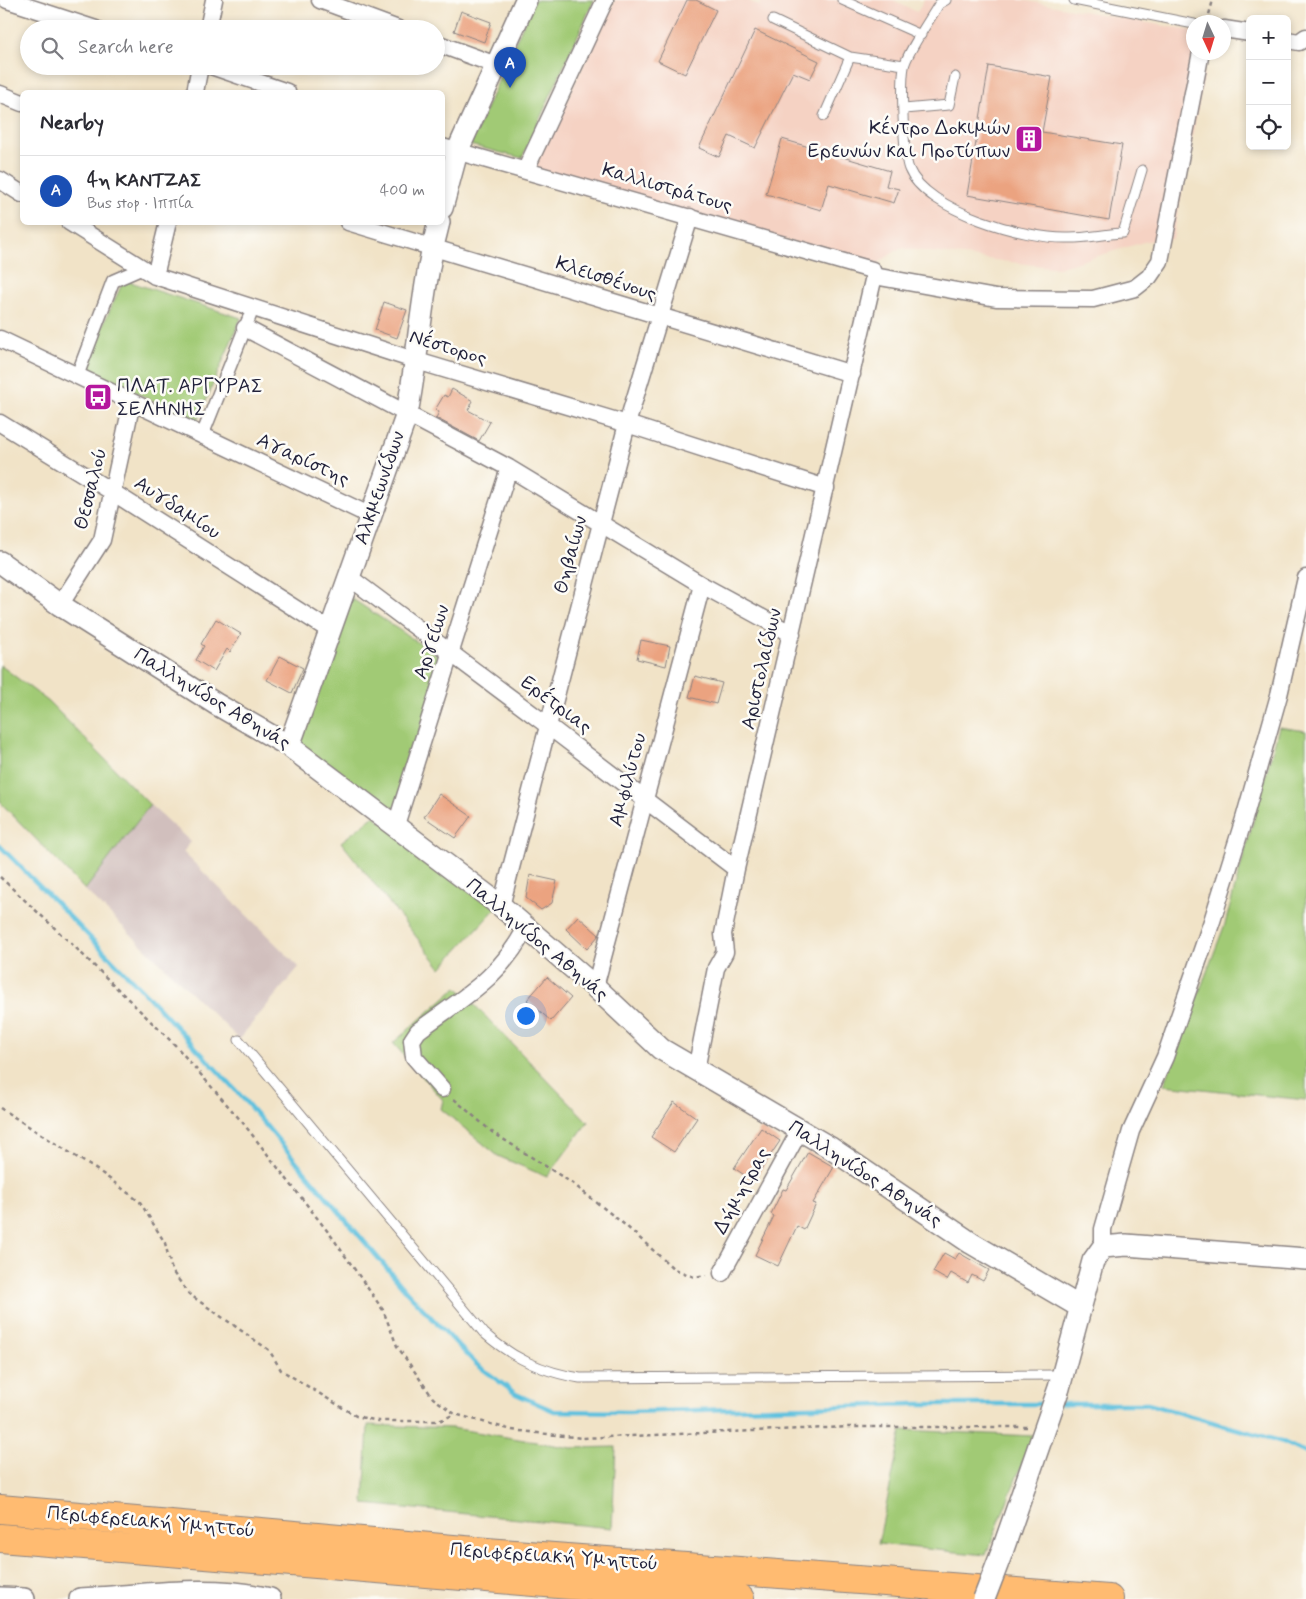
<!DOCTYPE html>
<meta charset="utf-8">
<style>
:root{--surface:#fff;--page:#f2f2f3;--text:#2b2b33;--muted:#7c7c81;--line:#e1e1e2;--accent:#b5179e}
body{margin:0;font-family:Mynerve,sans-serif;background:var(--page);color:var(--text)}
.controls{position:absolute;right:15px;top:15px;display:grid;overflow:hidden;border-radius:8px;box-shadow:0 2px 8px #0003}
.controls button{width:45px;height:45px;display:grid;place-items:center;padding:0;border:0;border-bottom:1px solid var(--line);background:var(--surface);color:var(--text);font:25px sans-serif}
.compass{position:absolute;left:1186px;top:15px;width:45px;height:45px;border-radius:50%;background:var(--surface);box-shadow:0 2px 8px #0003;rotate:176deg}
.you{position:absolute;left:525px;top:1015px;width:18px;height:18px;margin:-12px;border:4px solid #fff;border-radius:50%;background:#1a73e8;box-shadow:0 0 0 8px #1a73e833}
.badge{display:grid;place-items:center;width:32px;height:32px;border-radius:50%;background:var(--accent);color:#fff;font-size:16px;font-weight:700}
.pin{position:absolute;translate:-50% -41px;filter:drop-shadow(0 1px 2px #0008)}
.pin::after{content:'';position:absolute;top:26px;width:18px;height:15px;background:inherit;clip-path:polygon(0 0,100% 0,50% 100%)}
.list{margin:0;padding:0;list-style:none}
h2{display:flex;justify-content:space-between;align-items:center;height:65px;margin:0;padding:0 20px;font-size:21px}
h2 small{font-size:16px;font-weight:400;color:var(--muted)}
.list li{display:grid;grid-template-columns:32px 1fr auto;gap:15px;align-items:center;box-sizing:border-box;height:70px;padding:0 20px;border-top:1px solid var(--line)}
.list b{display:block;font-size:19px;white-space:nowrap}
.list p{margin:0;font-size:16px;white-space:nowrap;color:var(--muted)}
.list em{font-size:16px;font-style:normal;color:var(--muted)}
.icon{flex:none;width:28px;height:28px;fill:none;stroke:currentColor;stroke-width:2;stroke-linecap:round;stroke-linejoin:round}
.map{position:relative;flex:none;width:1306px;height:1599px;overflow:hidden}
.search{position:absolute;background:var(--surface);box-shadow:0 2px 8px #0003;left:20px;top:20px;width:425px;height:55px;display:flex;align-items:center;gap:12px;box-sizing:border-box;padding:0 18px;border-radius:28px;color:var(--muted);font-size:19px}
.panel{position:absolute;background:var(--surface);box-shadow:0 2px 8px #0003;left:20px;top:90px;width:425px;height:135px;border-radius:8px}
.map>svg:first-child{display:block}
.built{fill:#f5d2c3}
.industrial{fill:#d1bfbd}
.green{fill:#a1ca75;stroke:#627658}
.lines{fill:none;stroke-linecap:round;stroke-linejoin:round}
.stream{stroke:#60c1de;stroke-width:4.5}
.building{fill:#eba380}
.service-casing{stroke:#8a8281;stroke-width:11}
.pedestrian-casing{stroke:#8a8281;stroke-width:15}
.minor-casing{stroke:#8a8281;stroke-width:19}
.tertiary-casing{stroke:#8a8281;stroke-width:24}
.motorway-casing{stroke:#8a8281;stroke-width:30}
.path{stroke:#8a8281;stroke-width:2.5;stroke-dasharray:4 4;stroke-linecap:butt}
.service{stroke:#fff;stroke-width:9}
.pedestrian{stroke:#fff;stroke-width:12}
.minor{stroke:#fff;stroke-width:16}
.tertiary{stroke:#fff;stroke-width:21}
.motorway{stroke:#ffbb71;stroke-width:28}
.tertiary-bridge-casing{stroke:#8a8281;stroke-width:24;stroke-linecap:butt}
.tertiary-bridge{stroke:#fff;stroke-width:21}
.labels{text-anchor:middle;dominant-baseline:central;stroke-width:5;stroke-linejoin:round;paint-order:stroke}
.poi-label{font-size:20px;fill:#22223b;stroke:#fdfcf7;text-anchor:end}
.street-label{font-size:20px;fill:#22223b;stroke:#fdfcf7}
</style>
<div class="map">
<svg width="1306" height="1599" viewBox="0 0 1306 1599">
<rect width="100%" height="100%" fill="#fdfcf7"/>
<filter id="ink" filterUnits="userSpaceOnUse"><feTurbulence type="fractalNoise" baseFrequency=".02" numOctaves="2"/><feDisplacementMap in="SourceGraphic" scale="10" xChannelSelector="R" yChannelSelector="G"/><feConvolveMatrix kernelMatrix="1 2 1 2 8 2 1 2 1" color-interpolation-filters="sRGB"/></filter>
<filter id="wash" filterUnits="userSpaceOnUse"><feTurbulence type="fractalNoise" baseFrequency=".0096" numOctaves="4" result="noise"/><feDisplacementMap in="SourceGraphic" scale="20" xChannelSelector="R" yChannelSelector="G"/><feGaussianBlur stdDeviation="1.12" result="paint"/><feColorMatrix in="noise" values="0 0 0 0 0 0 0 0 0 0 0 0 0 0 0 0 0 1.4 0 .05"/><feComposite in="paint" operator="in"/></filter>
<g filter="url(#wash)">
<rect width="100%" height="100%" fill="#f1e3c7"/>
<!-- built -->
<path class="built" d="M615,0H747L759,6L762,0H893L917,12L924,0H1022L1193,31L1194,52L1204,75L1173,239L1147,241L1058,268L900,248L874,266L534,168Z"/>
<!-- industrial -->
<path class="industrial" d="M150,805L191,842L183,852L299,967L239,1039L85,890Z"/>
<!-- green -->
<path class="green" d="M534,0H594L522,158L470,145Z
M124,280L241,318L197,422L83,367Z
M348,596L443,659L392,817L299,743Z
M0,665L49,702L150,805L85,890L0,802Z
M1279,727L1306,731V1100L1164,1085L1225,924Z
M374,816L496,908L441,968L341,842Z
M457,987L588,1122L547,1177L498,1156L441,1109L443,1100L393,1043Z
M368,1425L452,1428L572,1448L616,1447L612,1528L364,1504Z
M902,1430L1033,1436L986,1555L878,1544Z"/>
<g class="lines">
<!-- stream -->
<path class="stream" d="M0,846L141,989L240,1095L407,1292L476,1364L516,1394L554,1411L628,1412L916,1404H1048
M1060,1404H1148L1283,1442L1306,1453"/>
</g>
<g id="blocks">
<!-- building -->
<path class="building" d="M687,0H696L716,10L685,74L658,61Z
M461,11L491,22L484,42L454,31Z
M755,30L819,61L810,79L793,72L755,148L729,136L719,157L699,148Z
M989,66L1052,77L1042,132L1122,145L1109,220L967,195Z
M782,139L890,171L886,186L899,189L894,203L829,184L821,210L766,194Z
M384,302L407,310L397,338L375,330Z
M452,389L473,401L468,410L490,422L479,441L436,418L439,412L435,410L444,395L448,397Z
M216,619L241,634L230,652L227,649L214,671L196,660L204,646L201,644Z
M641,640L670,646L666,666L637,659Z
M280,656L303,668L292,693L267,680Z
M695,676L722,683L716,704L689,697Z
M439,794L471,816L455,838L424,817Z
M530,875L557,881L552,903L541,910L526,898Z
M578,916L599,935L587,949L566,929Z
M547,977L571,998L551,1021L527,1000Z
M674,1102L697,1118L674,1152L651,1137Z
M761,1128L780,1141L753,1181L734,1168Z
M808,1152L834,1167L813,1203L816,1204L804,1230L797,1226L778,1266L755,1255L774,1216L771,1214L783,1189L786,1190Z
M944,1253L955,1259L959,1253L989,1270L983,1281L972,1275L968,1283L951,1273L947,1280L933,1272Z"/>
</g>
</g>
<g filter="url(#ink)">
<use href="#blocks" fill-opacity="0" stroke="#8a8281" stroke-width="1"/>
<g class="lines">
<defs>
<path id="service" d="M842,0L921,35
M946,0L939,4C931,18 906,54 904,67C901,83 903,155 909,169C926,211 1027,240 1070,238C1087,238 1105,234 1123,233L1142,170
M1074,0L1194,24
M773,20L850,57L904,65
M904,109L949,105L955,77
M824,116L850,57
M239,1040L484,1333C512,1358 542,1372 580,1378L1062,1375"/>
<path id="pedestrian" d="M77,376L113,281L143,268
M202,436L253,308"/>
<path id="minor" d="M7,0L96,29
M320,0L398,29
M208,29L214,0
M1224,29L1250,33
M1287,40L1299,42L1306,37
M436,43L496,65
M211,66L287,92
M195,92L200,66
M0,94L22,103
M442,147L872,270L874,276L736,869L723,934L725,952L716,968L696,1070
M526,169L605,0
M0,180L22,194
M69,222L155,276L417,361L627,424L826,488
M348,222L852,374
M155,276L168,222
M874,276L996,298L1093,299L1135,288L1149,277L1160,261L1201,52
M245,328L509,468L702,585L792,634
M0,339L371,516
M0,423L114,493L329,630
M349,577L547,725L736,869
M60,605L102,540L132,402
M395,828L509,468
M501,906L627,424L690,217
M595,987L702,585
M442,1089L414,1057L412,1040L418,1031C461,999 502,977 526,927
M1103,1247V1229L1131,1131L1165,1057L1212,921L1244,819L1279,695L1306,578
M722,1273L800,1130"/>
<path id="tertiary" d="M442,208L457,152L526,0
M0,562L60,605L216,704L289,746L501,906L595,987L661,1049L829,1147L971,1243L1080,1307
M289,746L407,414C419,350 422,285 439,222
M1002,1552L1059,1388L1093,1261L1103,1247L1126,1245L1306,1259
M0,1598L24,1599
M80,1599C142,1596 209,1584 270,1599"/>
<path id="motorway" d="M0,1509L487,1552L1109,1599
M0,1538L740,1599"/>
</defs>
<!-- service casing -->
<use href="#service" class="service-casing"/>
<!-- pedestrian casing -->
<use href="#pedestrian" class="pedestrian-casing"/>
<!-- minor casing -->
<use href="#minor" class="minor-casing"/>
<!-- tertiary casing -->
<use href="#tertiary" class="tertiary-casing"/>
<!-- motorway casing -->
<use href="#motorway" class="motorway-casing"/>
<!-- path -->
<path class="path" d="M1207,22L1213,0
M0,877L76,948L175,1045L243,1123L332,1237L383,1310L397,1346L433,1398L455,1414L512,1430L582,1438L850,1427H1027
M454,1099L492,1132L572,1183L625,1225L674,1269L694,1277L706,1275
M0,1108L103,1174L140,1202L165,1243L172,1271L189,1294L269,1350L281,1370L356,1416L378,1421H439L455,1414"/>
<!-- service -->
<use href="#service" class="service"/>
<!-- pedestrian -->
<use href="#pedestrian" class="pedestrian"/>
<!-- minor -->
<use href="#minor" class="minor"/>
<!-- tertiary -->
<use href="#tertiary" class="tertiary"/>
<!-- motorway -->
<use href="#motorway" class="motorway"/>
<defs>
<path id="tertiary-bridge" d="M984,1599L1002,1552"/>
</defs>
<!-- tertiary-bridge casing -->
<use href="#tertiary-bridge" class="tertiary-bridge-casing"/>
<!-- tertiary-bridge -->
<use href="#tertiary-bridge" class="tertiary-bridge"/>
</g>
</g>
<!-- icons -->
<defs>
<symbol id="building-square" viewBox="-11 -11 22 22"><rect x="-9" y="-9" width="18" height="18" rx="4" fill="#b5179e" stroke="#fdfcf7"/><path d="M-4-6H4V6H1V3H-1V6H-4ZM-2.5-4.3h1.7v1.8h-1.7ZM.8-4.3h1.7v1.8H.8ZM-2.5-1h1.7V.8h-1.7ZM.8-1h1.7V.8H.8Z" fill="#fff"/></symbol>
<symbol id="bus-square" viewBox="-11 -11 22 22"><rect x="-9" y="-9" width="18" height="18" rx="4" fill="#b5179e" stroke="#fdfcf7"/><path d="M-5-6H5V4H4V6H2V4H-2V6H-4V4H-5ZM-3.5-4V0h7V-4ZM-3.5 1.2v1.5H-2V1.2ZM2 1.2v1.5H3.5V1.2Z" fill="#fff"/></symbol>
</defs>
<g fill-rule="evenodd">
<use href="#building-square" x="1013" y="123" width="32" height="32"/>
<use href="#bus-square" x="82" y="381" width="32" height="32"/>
</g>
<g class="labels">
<!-- poi labels -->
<g class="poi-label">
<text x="1010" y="128">Κέντρο Δοκιμών<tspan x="1010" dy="23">Ερευνών και Προτύπων</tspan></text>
<text x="117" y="386" text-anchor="start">ΠΛΑΤ. ΑΡΓΥΡΑΣ<tspan x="117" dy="23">ΣΕΛΗΝΗΣ</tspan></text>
</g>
<!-- street labels -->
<g class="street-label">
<text transform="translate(667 188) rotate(16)">Καλλιστράτους</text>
<text transform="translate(606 279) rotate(18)">Κλεισθένους</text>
<text transform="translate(448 348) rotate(17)">Νέστορος</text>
<text transform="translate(303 460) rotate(25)">Αγαρίστης</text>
<text transform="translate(380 488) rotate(-71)">Αλκμεωνίδων</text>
<text transform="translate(91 489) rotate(-76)">Θεσσαλού</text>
<text transform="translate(177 508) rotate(33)">Αυγδαμίου</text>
<text transform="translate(571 555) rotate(-75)">Θηβαίων</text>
<text transform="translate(432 642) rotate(-72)">Αργείων</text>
<text transform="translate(762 669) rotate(-77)">Αριστολαίδων</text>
<text transform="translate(212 699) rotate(31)">Παλληνίδος Αθηνάς</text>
<text transform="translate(556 705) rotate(37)">Ερέτριας</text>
<text transform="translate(628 780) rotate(-75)">Αμφιλύτου</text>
<text transform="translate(537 940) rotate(40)">Παλληνίδος Αθηνάς</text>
<text transform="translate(865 1174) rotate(33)">Παλληνίδος Αθηνάς</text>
<text transform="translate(742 1191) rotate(-61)">Δήμητρας</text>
<text transform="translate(151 1522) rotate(5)">Περιφερειακή Υμηττού</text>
<text transform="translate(554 1557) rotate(4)">Περιφερειακή Υμηττού</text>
</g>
</g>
</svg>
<div class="controls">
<button>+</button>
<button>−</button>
<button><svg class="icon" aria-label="locate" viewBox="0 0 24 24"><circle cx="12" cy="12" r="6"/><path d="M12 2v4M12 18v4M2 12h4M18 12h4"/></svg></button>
</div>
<svg class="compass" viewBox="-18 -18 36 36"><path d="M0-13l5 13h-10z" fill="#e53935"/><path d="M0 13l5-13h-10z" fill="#7c7c81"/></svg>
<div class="you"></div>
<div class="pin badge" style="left:510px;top:88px;background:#1a4fb4">A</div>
<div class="search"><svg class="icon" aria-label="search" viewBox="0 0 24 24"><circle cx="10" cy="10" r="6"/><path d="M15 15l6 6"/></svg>Search here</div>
<section class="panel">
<h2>Nearby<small></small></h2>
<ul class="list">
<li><span class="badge" style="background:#1a4fb4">A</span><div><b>4η ΚΑΝΤΖΑΣ</b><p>Bus stop · Ιππία</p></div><em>400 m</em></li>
</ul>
</section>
</div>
